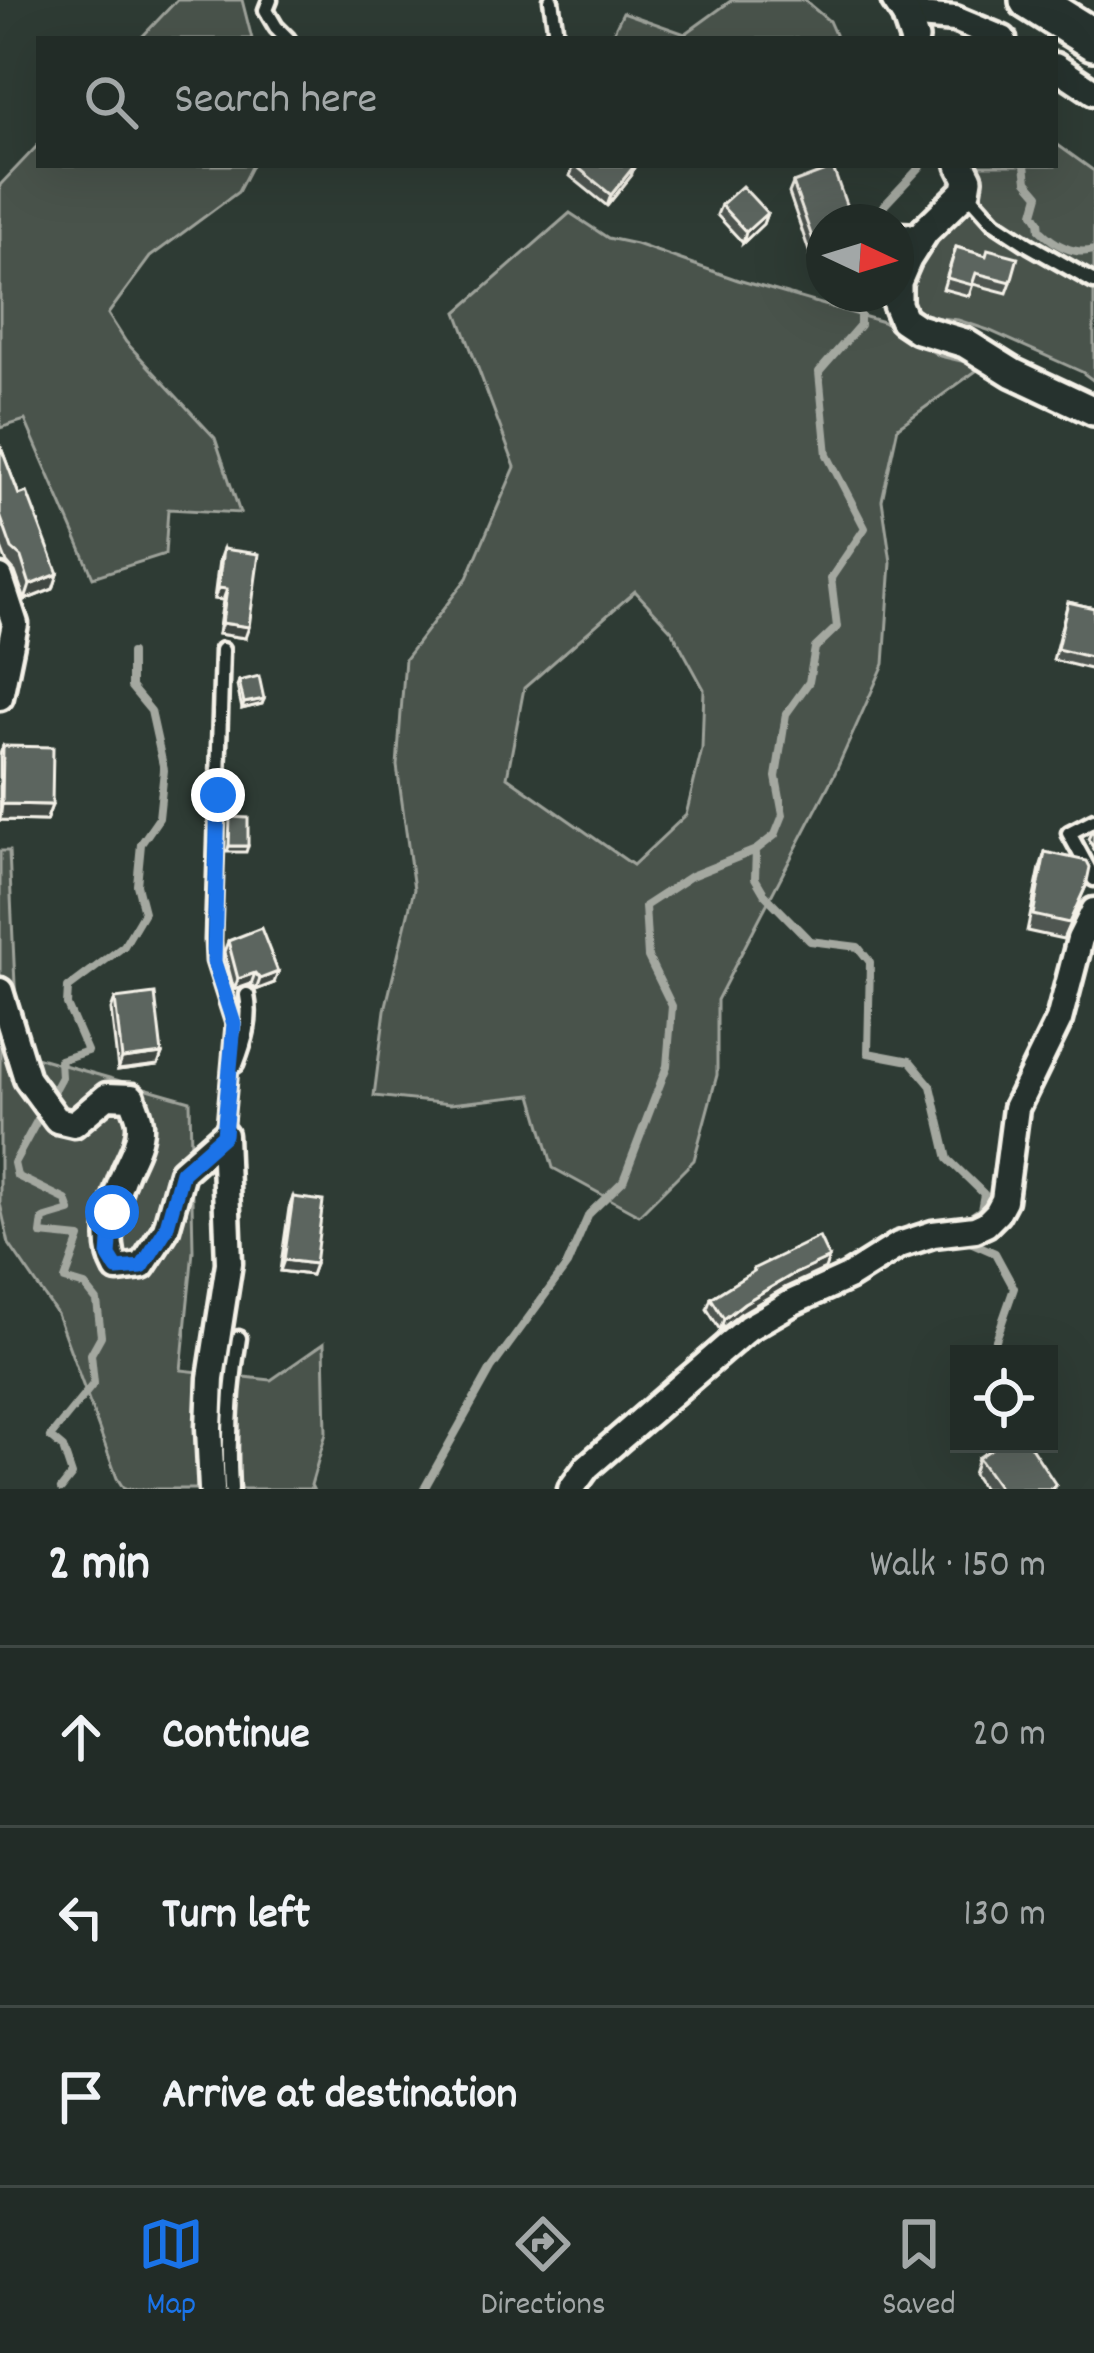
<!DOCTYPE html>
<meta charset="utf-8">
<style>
:root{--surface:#222c27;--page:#2a342f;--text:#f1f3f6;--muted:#a2a7a7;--line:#3f4844;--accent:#1a73e8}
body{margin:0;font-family:Dekko,sans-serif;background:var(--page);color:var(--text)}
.controls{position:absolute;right:36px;bottom:36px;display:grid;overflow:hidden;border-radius:0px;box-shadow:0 12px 48px #0002}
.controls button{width:108px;height:108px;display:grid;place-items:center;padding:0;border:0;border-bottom:3px solid var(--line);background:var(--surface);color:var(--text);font:60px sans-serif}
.compass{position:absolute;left:806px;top:204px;width:108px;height:108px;border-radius:50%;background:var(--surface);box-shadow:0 12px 48px #0002;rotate:94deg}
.stop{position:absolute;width:36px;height:36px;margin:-27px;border:9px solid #1a73e8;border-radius:50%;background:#fff}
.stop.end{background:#1a73e8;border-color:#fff;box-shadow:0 3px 12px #0008}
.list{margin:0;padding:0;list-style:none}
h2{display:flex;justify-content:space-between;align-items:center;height:156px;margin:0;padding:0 48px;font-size:51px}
h2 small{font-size:39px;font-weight:400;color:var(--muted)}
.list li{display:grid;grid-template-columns:78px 1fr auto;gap:36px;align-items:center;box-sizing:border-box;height:180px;padding:0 48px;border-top:3px solid var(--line)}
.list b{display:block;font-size:45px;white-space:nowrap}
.list em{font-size:39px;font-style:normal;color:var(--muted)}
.icon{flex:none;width:66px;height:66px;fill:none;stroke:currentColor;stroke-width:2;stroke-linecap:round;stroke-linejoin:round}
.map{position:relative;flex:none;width:1094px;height:1489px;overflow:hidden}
.search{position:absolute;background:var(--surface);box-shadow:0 12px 48px #0002;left:36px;right:36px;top:36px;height:132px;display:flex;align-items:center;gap:30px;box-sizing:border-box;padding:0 42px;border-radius:0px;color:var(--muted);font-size:45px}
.sheet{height:696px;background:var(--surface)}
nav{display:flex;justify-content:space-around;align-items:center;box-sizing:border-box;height:168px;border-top:3px solid var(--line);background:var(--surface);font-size:33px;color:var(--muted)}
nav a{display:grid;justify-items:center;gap:6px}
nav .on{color:var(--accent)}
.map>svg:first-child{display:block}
.green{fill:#48524c;stroke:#9ea29a;stroke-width:3;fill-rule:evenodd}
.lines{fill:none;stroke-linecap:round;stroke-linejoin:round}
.stream{stroke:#a4a8a0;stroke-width:8}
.service-casing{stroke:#f4f1e8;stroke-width:21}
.minor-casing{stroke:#f4f1e8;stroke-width:33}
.tertiary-casing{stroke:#f4f1e8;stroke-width:36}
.trunk-casing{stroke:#f4f1e8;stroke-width:48}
.service{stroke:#26332d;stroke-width:12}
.minor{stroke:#26332d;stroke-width:24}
.tertiary{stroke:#26332d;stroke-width:27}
.trunk{stroke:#26332d;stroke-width:39}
.wall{fill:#4f5751;stroke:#f4f1e8;stroke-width:3}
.shaded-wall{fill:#404742;stroke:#f4f1e8;stroke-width:3}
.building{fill:#5c655e;stroke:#f4f1e8;stroke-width:3}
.route{stroke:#1a73e8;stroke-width:15}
</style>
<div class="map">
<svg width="1094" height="1489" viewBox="0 0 1094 1489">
<rect width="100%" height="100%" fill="#2e3b34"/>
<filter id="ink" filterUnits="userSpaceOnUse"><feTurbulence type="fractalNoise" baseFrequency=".00833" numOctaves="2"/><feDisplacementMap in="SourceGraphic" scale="24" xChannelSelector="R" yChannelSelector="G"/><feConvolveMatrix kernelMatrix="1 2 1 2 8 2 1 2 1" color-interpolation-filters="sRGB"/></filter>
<g filter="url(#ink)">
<!-- green -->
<path class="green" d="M177,0H242L252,39H140Z
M732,0H804L829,21L837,39H610L623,12L685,34Z
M1055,143L1094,171V381L1082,372L988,330L958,320L922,316L907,295V272L966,191L958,165H1055Z
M39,144V165H252L238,192L150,257L108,314L126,342L215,438L240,513L168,509L165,554L93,577L25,420L0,428V185Z
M570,213L608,238L636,244L738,280L883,322L940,356L983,366L898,427L882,500L891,562L884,664L835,773L717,1000V1075L694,1160L639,1215L553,1168L532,1095L450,1104L374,1096L385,1010L414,889L397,766L405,659L467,578L515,467L457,312ZM635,591L672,631L704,689L702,749L686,815L633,865L507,777L524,688Z
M0,851H9L18,1052L190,1101L193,1251L181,1370L271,1380L324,1343L326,1433L311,1485L313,1489H124L117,1478L57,1314L9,1244L0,1203Z"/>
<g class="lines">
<!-- stream -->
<path class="stream" d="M919,0L920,2
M1025,165L1027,181L1039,195L1034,213L1039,221L1040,230C1054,244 1074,256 1094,250
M877,222L879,211L922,165
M756,850L755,878L765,895L810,941L858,947L870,962L868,1053L910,1061L931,1086L948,1159L984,1194L981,1210L968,1219V1223
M968,1238V1241L995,1253L1014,1288L991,1354
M61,1489L72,1475L63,1448L50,1437L94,1383L91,1354L101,1336L97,1301L85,1286L65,1280L80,1238L41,1234L43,1219L70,1211L66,1200L17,1176L14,1163L61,1077L60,1060L87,1051L67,1005L68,988L124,946L144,912L137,885L141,844L159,818L164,770L151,711L131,687V653
M424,1489L491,1369L567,1265L589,1214L623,1181L667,1066L672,1006L648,957L645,906L691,876L756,850L775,835L783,815L776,777L786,714L809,682L815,648L837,627L831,578L865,528L827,455L819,372L860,325V294"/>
<defs>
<path id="service" d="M270,0L266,10L276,27L288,39
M551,0L555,27L554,39
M967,192L994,222L1029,245L1094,282
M896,230L925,231
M222,650L213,940L214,961L234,1024L224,1135
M1094,820L1069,833L1094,879
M236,1065C245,1042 252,1020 247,995
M231,1489C228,1437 230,1390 239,1338"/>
<path id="minor" d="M906,15L955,19L1003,39
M1055,66L1094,92
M0,578L15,624L0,697
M0,991L27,1079L57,1120L74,1124L107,1096L132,1097C134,1105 140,1116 140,1124C141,1140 132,1156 126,1169C114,1198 101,1241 117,1269L142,1266L166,1229L182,1172L224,1135
M212,1489L209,1428L211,1378L229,1263L224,1135
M571,1489L587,1467L748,1328L793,1302L848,1277L899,1245L933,1234L975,1229L986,1224L997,1213L1004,1200L1016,1108L1059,1020L1080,939L1094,911"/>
<path id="tertiary" d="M896,0L906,15L914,39
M961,165L968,179L966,191L925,231L907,259L897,282V304L903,319L918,329L965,343L1013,373L1094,411"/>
<path id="trunk" d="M1030,0L1094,40"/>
</defs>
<!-- service casing -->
<use href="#service" class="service-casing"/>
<!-- minor casing -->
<use href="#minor" class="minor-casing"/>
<!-- tertiary casing -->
<use href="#tertiary" class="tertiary-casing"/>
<!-- trunk casing -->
<use href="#trunk" class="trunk-casing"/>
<!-- service -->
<use href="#service" class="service"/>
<!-- minor -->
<use href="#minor" class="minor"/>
<!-- tertiary -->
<use href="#tertiary" class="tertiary"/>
<!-- trunk -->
<use href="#trunk" class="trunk"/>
</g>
<!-- wall -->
<path class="wall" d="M574,165L631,176L607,206L570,176Z
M793,183L848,210L844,220L824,222L810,254L789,193Z
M721,205L767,213L763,224L743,243L717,215Z
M956,247L986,256L1011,282L1007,293L973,284L969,296L943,289Z
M0,445L19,495L58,574L53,589L25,600L15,572L7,563L0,545Z
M223,549L245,638L218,634L223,600L214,599L219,560Z
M1068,602L1094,608V670L1053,660Z
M239,681L264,699L262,704L242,709L237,686Z
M3,746L52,805L46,821L0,820V754Z
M1094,827V849L1088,839Z
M1045,852L1086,886L1063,939L1027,931L1040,868Z
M228,941L274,983L256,990L251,984L234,990L224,952Z
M115,999L162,1054L158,1065L118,1070L111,1010Z
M293,1197L315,1264L311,1275L280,1271L289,1208Z
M753,1269H825L786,1287L740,1314L720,1330L707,1309L711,1298L752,1273Z
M978,1458L1055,1489H983L973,1474Z"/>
<!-- shaded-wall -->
<path class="shaded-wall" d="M635,165L631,176L607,206L611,195Z
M848,210L844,220L826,222L828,217Z
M767,213L763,224L743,243L746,232Z
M824,239V249L810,254L814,243Z
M58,574L53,589L25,600L30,585Z
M218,588L227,589L223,600L214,599Z
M222,623L249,627L245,638L218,634Z
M264,699L262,704L242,709L244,703Z
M2,804L52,805L46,821L0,820Z
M229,846H248L246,852H227Z
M278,972L274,983L256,990L260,979Z
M255,973L251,984L234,990L238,979Z
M162,1054L158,1065L118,1070L122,1059Z
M829,1258L825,1269L786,1287L740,1314L720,1330L724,1319L744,1303L790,1276Z
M284,1260L315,1264L311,1275L280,1271Z"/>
<!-- building -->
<path class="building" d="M575,165H635L611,195Z
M833,168L848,210L828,217L830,222H824V239L814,243L793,183Z
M742,186L767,213L746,232L721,205Z
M956,247L986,256L988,249L1018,257L1011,282L976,273L972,285L947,278Z
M0,445L19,495L27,492L58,574L30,585L21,557L12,549L0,515Z
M223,549L259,554L249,627L222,623L227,589L218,588Z
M1068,602L1094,608V658L1057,649Z
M259,676L264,699L244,703L239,681Z
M3,746L53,747L52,805L2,804Z
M230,817L248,818V846H229Z
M1045,852L1087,861L1090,867L1086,886L1069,923L1033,915Z
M261,928L278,972L260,979L255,973L238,979L228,941Z
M155,994L162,1054L122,1059L115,999Z
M293,1197L323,1201L315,1264L284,1260Z
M819,1237L829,1258L790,1276L744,1303L724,1319L711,1298L754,1271L753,1269Z
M999,1444H1029L1056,1485L1050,1489H1000L978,1458Z"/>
</g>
<g class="lines" filter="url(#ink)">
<!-- route -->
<path class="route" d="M112,1212L109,1256L117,1269L142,1267L166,1229L182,1172L224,1135L234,1024L214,962L218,795"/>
</g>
</svg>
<div class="controls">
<button><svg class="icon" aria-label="locate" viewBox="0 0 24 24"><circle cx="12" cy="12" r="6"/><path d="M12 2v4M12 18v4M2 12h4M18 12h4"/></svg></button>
</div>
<svg class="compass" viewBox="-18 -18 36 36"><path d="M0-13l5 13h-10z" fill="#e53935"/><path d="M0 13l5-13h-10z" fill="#a2a7a7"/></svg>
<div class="stop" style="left:112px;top:1212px"></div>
<div class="stop end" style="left:218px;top:795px"></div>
<div class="search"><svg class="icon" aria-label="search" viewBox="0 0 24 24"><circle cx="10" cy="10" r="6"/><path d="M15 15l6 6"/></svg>Search here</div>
</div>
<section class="sheet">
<h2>2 min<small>Walk · 150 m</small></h2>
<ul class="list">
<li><svg class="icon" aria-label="ahead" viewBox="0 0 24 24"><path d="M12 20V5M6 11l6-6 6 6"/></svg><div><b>Continue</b></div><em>20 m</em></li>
<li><svg class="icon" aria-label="left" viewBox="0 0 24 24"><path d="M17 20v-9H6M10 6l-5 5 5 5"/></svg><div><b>Turn left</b></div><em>130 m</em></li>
<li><svg class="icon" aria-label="arrive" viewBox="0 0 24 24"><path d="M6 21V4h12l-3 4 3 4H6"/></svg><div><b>Arrive at destination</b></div></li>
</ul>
</section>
<nav>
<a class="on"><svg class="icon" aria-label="map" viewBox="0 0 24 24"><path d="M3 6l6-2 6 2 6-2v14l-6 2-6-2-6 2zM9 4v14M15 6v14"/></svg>Map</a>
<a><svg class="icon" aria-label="directions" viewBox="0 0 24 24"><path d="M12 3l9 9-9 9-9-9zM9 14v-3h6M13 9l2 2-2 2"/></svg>Directions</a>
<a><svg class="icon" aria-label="saved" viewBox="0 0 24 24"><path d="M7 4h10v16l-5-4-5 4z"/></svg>Saved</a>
</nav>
